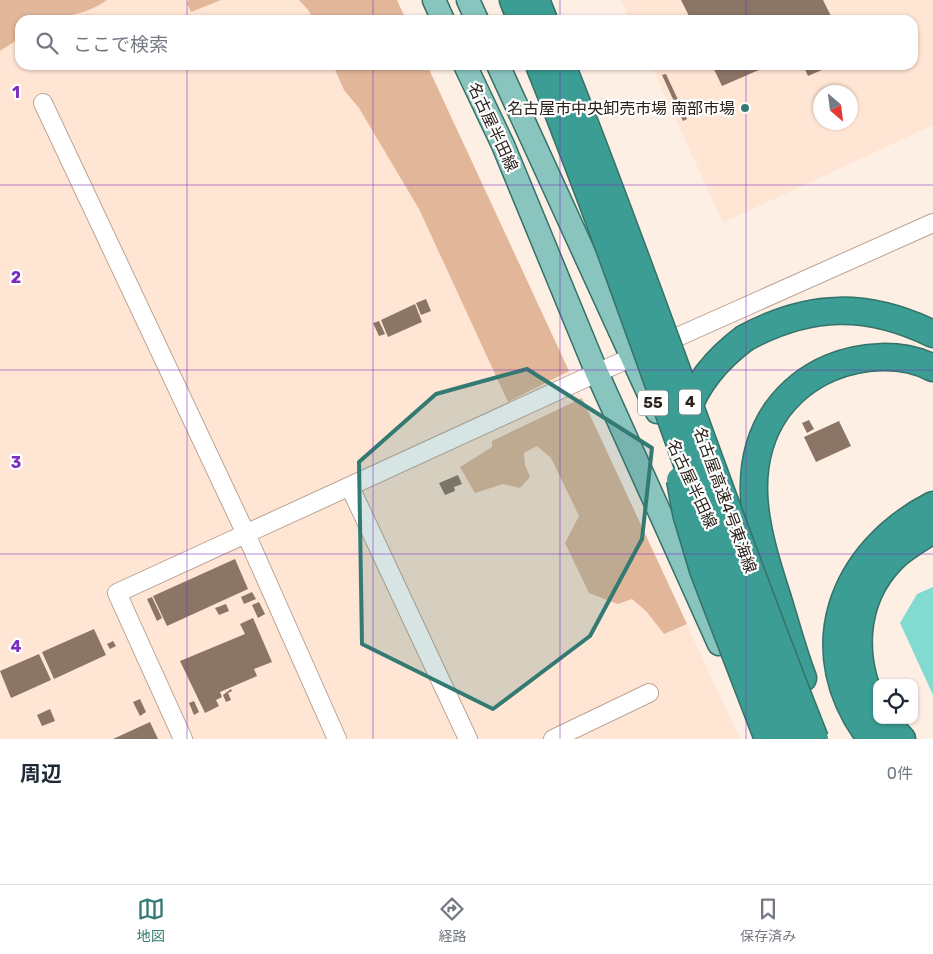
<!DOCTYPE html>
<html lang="ja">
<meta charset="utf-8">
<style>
:root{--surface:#fff;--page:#f2f2f3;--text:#1f2937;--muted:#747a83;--line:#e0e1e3;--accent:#337a73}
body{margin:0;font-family:Rubik,"Noto Sans JP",sans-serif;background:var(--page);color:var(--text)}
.controls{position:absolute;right:15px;bottom:15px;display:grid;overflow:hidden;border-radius:10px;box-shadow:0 1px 4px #0004}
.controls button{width:45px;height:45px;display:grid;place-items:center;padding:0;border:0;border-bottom:1px solid var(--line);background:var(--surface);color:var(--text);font:25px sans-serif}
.compass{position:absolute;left:813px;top:85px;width:45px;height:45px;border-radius:50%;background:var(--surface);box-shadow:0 1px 4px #0004;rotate:152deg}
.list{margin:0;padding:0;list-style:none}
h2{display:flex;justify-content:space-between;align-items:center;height:65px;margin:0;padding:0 20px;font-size:21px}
h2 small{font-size:16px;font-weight:400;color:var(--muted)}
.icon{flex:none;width:28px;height:28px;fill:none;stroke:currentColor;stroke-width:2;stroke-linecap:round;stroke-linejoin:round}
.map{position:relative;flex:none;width:933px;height:739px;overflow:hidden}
.search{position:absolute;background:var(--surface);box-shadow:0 1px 4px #0004;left:15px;right:15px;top:15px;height:55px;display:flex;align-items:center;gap:12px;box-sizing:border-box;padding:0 18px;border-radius:15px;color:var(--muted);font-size:19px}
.sheet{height:145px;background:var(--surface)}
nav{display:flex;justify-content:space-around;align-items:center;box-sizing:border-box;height:70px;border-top:1px solid var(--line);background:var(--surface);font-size:14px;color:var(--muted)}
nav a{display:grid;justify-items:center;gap:2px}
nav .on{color:var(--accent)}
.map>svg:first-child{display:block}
.built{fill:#ffe5d4;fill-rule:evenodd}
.green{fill:#e2b699}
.water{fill:#82dbd0}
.building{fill:#8b7566}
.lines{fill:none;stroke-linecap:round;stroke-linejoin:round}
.minor-casing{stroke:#bca494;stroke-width:20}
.major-casing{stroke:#357269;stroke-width:25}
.highway-casing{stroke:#357269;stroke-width:29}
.minor{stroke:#fff;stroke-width:18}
.major{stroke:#89c4be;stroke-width:22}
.highway{stroke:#3b9d93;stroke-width:26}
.highway-bridge-casing{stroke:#357269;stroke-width:29;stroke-linecap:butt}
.highway-bridge{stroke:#3b9d93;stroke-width:26}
.marked{fill:#337a73;fill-opacity:0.2;stroke:#337a73;stroke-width:4;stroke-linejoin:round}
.grid{fill:none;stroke:#7b2cbf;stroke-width:1;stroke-opacity:0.55}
.poi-dot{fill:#337a73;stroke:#fff;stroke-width:2}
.labels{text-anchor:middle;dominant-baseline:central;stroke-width:4.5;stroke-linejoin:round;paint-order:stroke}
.shield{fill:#fff;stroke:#6b6460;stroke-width:1}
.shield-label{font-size:15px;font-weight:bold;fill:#2b221c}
.poi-label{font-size:16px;fill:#2b221c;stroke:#fff;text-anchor:end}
.street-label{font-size:16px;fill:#2b221c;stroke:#fff}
.grid-label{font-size:16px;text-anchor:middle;font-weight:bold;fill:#7b2cbf;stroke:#fff;stroke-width:4.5;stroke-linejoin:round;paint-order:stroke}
</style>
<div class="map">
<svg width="933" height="739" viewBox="0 0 933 739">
<rect width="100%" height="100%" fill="#feefe5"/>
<!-- built -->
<path class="built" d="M0,0H397L406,20H20V65H427L740,739H0Z
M621,0H933V125L723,223L651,65H913V20H630ZM820,92H850V122H820Z"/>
<!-- green -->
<path class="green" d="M0,0H107C84,17 48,20 20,20V38L0,51Z
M189,0H221L191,12L187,3Z
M299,0H397L406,20H313L309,11Z
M333,65H427L569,371L508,402L419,209L359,108L344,90Z
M582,398L687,624L664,634L646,611L632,599L618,604L589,593L565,543L579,516L551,458L537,446L524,453L525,465L530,477L520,488L503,484L475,493L460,467L492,447V441Z"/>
<!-- water -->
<path class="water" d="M933,587V695L900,623L917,594Z"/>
<!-- building -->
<path class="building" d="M681,0H823L833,20H691Z
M712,65H770L722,86Z
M803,65H823L824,69L808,76Z
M666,74L687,119L683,121L662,75Z
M426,299L431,311L421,315L416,303Z
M415,304L422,322L388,337L381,320Z
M379,321L385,334L379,336L373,323Z
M809,420L814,429L807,433L802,423Z
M839,421L851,446L816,462L804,437Z
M458,475L462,484L454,487L455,491L445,495L439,483Z
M235,559L248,589L167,626L153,596Z
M252,592L256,599L244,604L241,597Z
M152,597L162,618L157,621L147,599Z
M259,602L265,614L258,618L252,605Z
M226,604L229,611L219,615L215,608Z
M253,618L272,662L254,669L257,676L220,692L222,697L216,700L219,706L205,713L180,661L245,634L240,624Z
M94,629L106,655L54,679L42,652Z
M113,641L116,646L110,649L107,644Z
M39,654L51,680L11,698L0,671Z
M231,689L232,691L228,693L231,700L226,702L223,695Z
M140,699L146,712L140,716L133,702Z
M194,701L199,712L194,715L189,703Z
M50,709L55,721L42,726L37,715Z
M150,722L158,739H113Z"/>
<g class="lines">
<defs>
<path id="minor" d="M43,103L246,534L337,739
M350,487L468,739
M183,739L117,593L581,380L933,223
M553,739L649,693"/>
<path id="major" d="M434,0L443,20
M468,0L477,20
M465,65L503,145L597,373L719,644
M498,65L657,412"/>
<path id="highway" d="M513,0L521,20
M536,0L544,20
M745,338C810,303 867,302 933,334
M803,678C793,652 786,625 778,599C758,537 736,469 777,410C791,391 809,377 830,368C861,355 902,352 933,368
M877,711C850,662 851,601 892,559C904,547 919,539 933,530
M884,720L902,739
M871,739C804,652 840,553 933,505"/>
</defs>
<!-- minor casing -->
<use href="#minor" class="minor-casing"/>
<!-- major casing -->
<use href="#major" class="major-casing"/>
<!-- highway casing -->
<use href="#highway" class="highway-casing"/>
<!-- minor -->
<use href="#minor" class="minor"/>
<!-- major -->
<use href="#major" class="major"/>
<!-- highway -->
<use href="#highway" class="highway"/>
<defs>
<path id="highway-bridge" d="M539,65C629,287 701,517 790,739
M562,65C651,288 726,516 815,739
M686,414C697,382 718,358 745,338
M680,480L686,513L703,570L768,739"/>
</defs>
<!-- highway-bridge casing -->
<use href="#highway-bridge" class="highway-bridge-casing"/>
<!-- highway-bridge -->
<use href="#highway-bridge" class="highway-bridge"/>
</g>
<!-- marked area -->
<path class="marked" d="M527,369L652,448L642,539L590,636L493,709L362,644L359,462L436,394Z"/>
<!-- grid -->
<path class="grid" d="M187,0V20M373,0V20M560,0V20M746,0V20M187,65V739M373,65V739M560,65V739M746,65V739M0,185H933M0,370H933M0,554H933"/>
<!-- markers -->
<circle class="poi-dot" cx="745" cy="108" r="5"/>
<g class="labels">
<!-- shield labels -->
<g class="shield">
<rect x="679" y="389.5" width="22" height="25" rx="4"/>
<rect x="638" y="390.5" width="30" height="25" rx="4"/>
</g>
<g class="shield-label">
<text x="690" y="402">4</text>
<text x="653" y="403">55</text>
</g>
<!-- poi labels -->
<g class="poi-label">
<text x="735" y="108">名古屋市中央卸売市場 南部市場</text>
</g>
<!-- street labels -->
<g class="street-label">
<text transform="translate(493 127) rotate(65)">名古屋半田線</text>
<text transform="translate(692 484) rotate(65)">名古屋半田線</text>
<text transform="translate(725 500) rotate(70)">名古屋高速4号東海線</text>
</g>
</g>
<g class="grid-label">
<text x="16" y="98">1</text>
<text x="16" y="283">2</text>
<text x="16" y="468">3</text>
<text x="16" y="652">4</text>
</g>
</svg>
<div class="controls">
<button><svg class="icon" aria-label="locate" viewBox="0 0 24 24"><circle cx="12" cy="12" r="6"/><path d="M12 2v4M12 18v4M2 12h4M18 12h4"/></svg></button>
</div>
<svg class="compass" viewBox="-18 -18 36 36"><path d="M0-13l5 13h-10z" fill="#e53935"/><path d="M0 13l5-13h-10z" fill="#747a83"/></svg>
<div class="search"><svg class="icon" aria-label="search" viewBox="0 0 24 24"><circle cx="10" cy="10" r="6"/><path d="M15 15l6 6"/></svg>ここで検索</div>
</div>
<section class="sheet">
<h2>周辺<small>0件</small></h2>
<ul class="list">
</ul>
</section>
<nav>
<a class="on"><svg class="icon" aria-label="map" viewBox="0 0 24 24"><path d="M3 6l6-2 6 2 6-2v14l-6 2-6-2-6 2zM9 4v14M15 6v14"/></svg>地図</a>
<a><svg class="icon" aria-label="directions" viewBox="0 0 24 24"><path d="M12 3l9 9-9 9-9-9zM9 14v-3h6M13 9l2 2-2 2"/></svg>経路</a>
<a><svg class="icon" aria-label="saved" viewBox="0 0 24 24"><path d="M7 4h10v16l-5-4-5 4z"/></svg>保存済み</a>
</nav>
